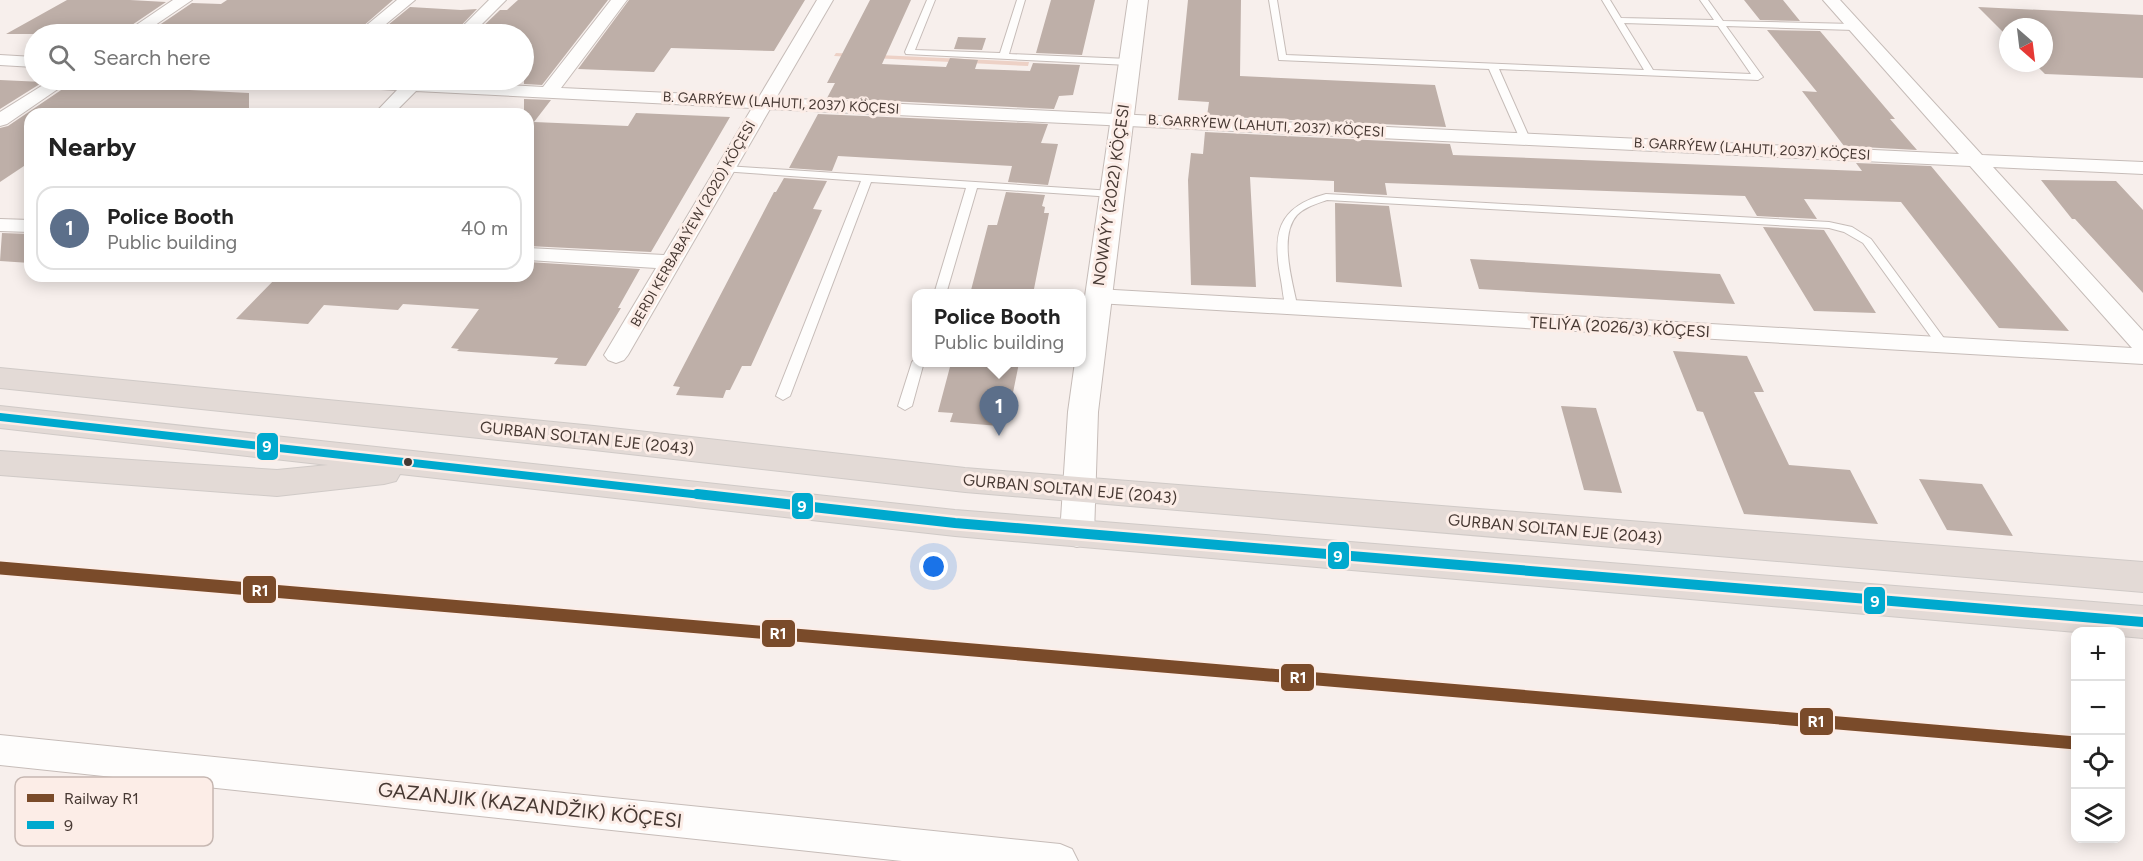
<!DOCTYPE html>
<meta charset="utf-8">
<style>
:root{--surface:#fff;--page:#f6f6f6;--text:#222;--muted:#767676;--line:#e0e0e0;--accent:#857974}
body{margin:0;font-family:Figtree,sans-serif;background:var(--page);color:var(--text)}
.controls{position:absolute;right:18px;bottom:18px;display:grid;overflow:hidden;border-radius:12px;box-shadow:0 3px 15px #0003}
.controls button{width:54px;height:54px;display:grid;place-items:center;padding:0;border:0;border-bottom:2px solid var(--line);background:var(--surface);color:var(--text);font:30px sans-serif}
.compass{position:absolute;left:1999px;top:18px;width:54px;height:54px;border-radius:50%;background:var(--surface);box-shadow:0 3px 15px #0003;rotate:152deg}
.you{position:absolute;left:934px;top:567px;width:21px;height:21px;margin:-15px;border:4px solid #fff;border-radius:50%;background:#1a73e8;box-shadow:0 0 0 9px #1a73e833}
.badge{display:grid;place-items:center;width:39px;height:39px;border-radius:50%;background:var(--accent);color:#fff;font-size:20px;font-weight:700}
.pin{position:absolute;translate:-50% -50px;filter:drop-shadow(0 2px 3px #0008)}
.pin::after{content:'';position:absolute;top:32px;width:21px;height:18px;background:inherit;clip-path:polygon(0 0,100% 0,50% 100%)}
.popup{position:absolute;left:912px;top:289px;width:174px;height:78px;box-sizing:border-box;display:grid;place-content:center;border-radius:12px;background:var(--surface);filter:drop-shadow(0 2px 4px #0005);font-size:20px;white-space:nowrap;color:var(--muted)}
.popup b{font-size:22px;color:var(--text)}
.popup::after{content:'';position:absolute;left:50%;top:100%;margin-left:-12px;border:12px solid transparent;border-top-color:var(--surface)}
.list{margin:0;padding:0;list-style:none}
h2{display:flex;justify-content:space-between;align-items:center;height:78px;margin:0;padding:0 24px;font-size:26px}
h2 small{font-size:20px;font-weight:400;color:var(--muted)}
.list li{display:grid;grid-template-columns:39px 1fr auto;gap:18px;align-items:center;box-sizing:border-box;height:84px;margin:0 12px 12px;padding:0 12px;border:2px solid var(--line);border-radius:18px}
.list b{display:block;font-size:22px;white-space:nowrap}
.list p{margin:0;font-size:20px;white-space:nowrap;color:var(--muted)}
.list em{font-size:20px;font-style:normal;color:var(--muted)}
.icon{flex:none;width:33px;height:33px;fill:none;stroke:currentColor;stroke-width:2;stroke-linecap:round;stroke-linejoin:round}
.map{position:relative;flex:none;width:2143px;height:861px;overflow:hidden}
.search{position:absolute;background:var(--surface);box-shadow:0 3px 15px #0003;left:24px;top:24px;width:510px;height:66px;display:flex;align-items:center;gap:15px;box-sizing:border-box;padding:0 21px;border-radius:33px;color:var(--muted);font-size:22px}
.panel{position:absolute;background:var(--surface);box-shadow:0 3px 15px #0003;left:24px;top:108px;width:510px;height:174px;border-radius:18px}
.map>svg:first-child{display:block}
.green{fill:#edd1c6}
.building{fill:#beafa8}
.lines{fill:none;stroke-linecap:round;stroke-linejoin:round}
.service-casing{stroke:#c6bcb8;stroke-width:2}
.minor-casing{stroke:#c6bcb8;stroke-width:2}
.tertiary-casing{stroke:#c6bcb8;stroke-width:2}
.trunk-casing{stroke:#d0cac7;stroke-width:2}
.service{fill:#fefdfc;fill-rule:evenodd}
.minor{fill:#fefdfc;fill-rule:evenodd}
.tertiary{fill:#fefdfc;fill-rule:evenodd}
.trunk{fill:#e3dad6;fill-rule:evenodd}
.bus-1-far1-casing{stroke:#fcede7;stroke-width:13}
.bus-1-casing{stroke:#fcede7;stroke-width:15}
.bus-1-far1{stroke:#00a9ce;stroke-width:8}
.bus-1{stroke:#00a9ce;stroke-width:10}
.rail-1-casing{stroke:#fcede7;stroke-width:17}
.rail-1{stroke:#7a4b2a;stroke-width:13}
.bus-dot{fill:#473933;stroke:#fcede7;stroke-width:2}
.labels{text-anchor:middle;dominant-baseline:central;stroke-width:6;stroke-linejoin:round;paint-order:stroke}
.far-street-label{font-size:14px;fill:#473933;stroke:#fcede7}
.street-label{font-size:16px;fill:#473933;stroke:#fcede7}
.near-street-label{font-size:20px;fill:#473933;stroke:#fcede7}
.key{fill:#fcede7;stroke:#c6b7b1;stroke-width:1.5}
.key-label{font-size:16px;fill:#473933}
.line-badge{stroke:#fcede7;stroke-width:2}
.badge-label{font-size:16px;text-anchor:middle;font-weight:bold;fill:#fff}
</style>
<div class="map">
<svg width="2143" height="861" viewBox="0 0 2143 861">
<rect width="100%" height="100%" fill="#f7efec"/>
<!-- green -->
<path class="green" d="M836,53L1029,62L1028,66L834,56Z"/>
<!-- building -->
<path class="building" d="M67,0H130L166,2L126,29H118L110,34H6Z
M227,0H393L354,34H239L152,30L192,3L221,4Z
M518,0H608L542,85L524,84V34H475L500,10H507Z
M629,0H805L774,51L671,48L654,72L578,69Z
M870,0H911L882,64L946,67L950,58L978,60L975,69L1030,71L1033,63L1080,65L1073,95L1059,96L1054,109L827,98L835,83H827Z
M1051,0H1095L1082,55L1036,53Z
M1188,0H1241L1240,76L1435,85L1446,127L1207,116L1209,102L1178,100Z
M1744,0H1783L1800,21L1760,20Z
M410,7L461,10L477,9L453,34H377Z
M1978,7L2143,15V78L2045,74L2034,63H2044V27H2008V37Z
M1767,30L1820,31L1895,119H1890L1917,150L1844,146L1802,91L1817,92Z
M958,37L986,38L982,50L954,49Z
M0,80L43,82L0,109Z
M70,84L249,93V114H30V162L0,182V128L8,126Z
M524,99L551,100L534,122L628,126L636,113L730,117L651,252L528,246V114H524Z
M818,114L1048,124L1041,143L1058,144L1048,185L1008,182L1012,166L838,156L832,171L789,168Z
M1205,132L1450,144L1453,155L1862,171L1856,163L1931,166L2069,331L1999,328L1901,202L1804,199L1817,219L1757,216L1745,196L1385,183L1387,195L1334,192V181L1250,177L1256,287L1191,285L1188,180L1191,153L1203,154Z
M784,178L827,181L813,209L822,210L751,366H742L730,390H726L723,398L676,395L680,387L673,386L774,192H776Z
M2041,180L2116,181L2143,210V293L2075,219H2072Z
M1006,192L1045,195L1042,206L1045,207L1044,213H1049L1033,294H970L988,225H997Z
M1335,203L1389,206L1402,287L1336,282Z
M1763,227L1824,230L1876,313L1814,311Z
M2,233L30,234V263L0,261Z
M1470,259L1720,274L1735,304L1479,289Z
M528,262L640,269L618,308H621L586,366L554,364L558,358L457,351L459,349L451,348L479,309L403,304L398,310L324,305L308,324L236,319L278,276H528Z
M1673,351L1747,356L1764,392H1754L1789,465L1850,470L1878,524L1744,514L1703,412L1697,411Z
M951,363H1019L1008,417L1001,416L999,426L950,422L953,413L938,412Z
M1561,406L1596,408L1622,493L1584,490Z
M1919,479L1982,484L2013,536L1947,530Z"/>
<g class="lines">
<defs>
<path id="service" d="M927,0H935L915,50L1000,53L1017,0H1025L1009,54L1129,59L1134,62L1129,65L906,54L905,52Z
M1269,0H1277L1286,55L1644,70L1602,0H1610L1621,18L1714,20L1700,0H1708L1723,21L1854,24L1858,27L1854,30L1726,26L1763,77L1758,80L1499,69L1530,139L1525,142L1520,139L1489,69L1279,60ZM1624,23L1718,26L1751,74L1653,70Z
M726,166L1113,191L1118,194L1113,197L977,188L946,294H934L966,188L871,182L790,396L783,400L776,396L861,181L722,171L721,169Z
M1326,194L1829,222L1852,227L1871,239L1949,345L1947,348H1939L1863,243L1844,232L1829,228L1327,200C1316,204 1305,207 1297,215C1278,236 1293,284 1298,309L1292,313L1288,312C1283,302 1283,290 1281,280C1272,234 1277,207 1326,194Z
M916,358V362H924L912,406L905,410L898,406L912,362Z"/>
<path id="minor" d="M173,0H192L142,34H123Z
M397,0H415L374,34H356Z
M489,0H506L472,34H455Z
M611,0H627L561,88L759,97L817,0H833L776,98L1959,154L1823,0H1840L1982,155L2143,162V174L1993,167L2143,331V364L1097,303L1089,301L1086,296L1089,291L1097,289L2132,348L1970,166L770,109L628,355L624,360L616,363L608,360L604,355L656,268L528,260V248L664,255L752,108L416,91L393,114H374L397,90L317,85L311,84L308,80H425L543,87Z
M0,55L34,57V67L0,65Z
M51,80H71L7,124L0,126V112Z
M0,219L30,220V232L0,231Z
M0,735L1060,844L1072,849L1078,861H902L0,765Z"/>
<path id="tertiary" d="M1128,0H1148L1098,412L1094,534L1089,543L1077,547L1065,543L1060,534L1068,412L1075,362H1082V317Z"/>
<path id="trunk" d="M0,368L594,426L965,468L2143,562V592L965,492L594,450L0,388Z
M0,406L955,510L2143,606V638L2120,636V632H2076L955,536L400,474L396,481L384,484L277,496L0,475V451L277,470L328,465L0,428Z"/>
</defs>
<!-- service casing -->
<use href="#service" class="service-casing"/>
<!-- minor casing -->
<use href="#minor" class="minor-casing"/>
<!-- tertiary casing -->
<use href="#tertiary" class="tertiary-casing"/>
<!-- trunk casing -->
<use href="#trunk" class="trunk-casing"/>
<!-- service -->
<use href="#service" class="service"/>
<!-- minor -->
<use href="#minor" class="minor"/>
<!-- tertiary -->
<use href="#tertiary" class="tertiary"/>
<!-- trunk -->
<use href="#trunk" class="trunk"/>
<defs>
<path id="bus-1-far1" d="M0,417L710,496"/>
<path id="bus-1" d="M697,494L955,523L2143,622"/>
</defs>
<!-- bus-1-far1 casing -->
<use href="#bus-1-far1" class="bus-1-far1-casing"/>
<!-- bus-1 casing -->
<use href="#bus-1" class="bus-1-casing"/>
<!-- bus-1-far1 -->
<use href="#bus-1-far1" class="bus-1-far1"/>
<!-- bus-1 -->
<use href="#bus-1" class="bus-1"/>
<defs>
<path id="rail-1" d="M0,568L2076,743"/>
</defs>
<!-- rail-1 casing -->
<use href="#rail-1" class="rail-1-casing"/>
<!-- rail-1 -->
<use href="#rail-1" class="rail-1"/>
</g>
<!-- markers -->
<circle class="bus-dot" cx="408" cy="462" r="5"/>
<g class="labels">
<!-- far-street labels -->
<g class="far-street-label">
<text transform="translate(781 103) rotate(3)">B. GARRÝEW (LAHUTI, 2037) KÖÇESI</text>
<text transform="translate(1266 126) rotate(3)">B. GARRÝEW (LAHUTI, 2037) KÖÇESI</text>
<text transform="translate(1752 149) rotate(3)">B. GARRÝEW (LAHUTI, 2037) KÖÇESI</text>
<text transform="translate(693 224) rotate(-60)">BERDI KERBABAÝEW (2020) KÖÇESI</text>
</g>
<!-- street labels -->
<g class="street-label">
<text transform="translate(1111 195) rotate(-82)">NOWAÝY (2022) KÖÇESI</text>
<text transform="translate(1620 327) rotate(3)">TELIÝA (2026/3) KÖÇESI</text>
<text transform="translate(587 438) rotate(6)">GURBAN SOLTAN EJE (2043)</text>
<text transform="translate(1070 489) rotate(5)">GURBAN SOLTAN EJE (2043)</text>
<text transform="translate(1555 529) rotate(5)">GURBAN SOLTAN EJE (2043)</text>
</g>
<!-- near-street labels -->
<g class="near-street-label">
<text transform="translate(530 805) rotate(6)">GAZANJIK (KAZANDŽIK) KÖÇESI</text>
</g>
</g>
<!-- legend -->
<rect x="15" y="777" width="198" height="69" rx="9" class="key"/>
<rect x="27" y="794" width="27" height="8" fill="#7a4b2a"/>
<rect x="27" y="821" width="27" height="8" fill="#00a9ce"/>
<g class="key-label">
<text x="64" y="804">Railway R1</text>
<text x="64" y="831">9</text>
</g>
<g class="line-badge">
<rect x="256" y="432" width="23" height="29" rx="6" fill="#00a9ce"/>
<rect x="791" y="492" width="23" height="28" rx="6" fill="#00a9ce"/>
<rect x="1327" y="541" width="23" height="29" rx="6" fill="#00a9ce"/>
<rect x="242" y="575" width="35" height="29" rx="6" fill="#7a4b2a"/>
<rect x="1863" y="586" width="23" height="29" rx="6" fill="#00a9ce"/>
<rect x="761" y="619" width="35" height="29" rx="6" fill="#7a4b2a"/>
<rect x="1280" y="663" width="35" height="29" rx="6" fill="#7a4b2a"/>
<rect x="1799" y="707" width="35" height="29" rx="6" fill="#7a4b2a"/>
</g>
<g class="badge-label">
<text x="267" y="452">9</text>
<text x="802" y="512">9</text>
<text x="1338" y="562">9</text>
<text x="260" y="596">R1</text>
<text x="1875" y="607">9</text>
<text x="778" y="639">R1</text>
<text x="1298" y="683">R1</text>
<text x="1816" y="727">R1</text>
</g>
</svg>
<div class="controls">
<button>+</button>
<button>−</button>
<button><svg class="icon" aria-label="locate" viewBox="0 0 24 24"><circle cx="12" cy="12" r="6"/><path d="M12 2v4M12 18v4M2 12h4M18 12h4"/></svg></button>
<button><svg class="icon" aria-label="layers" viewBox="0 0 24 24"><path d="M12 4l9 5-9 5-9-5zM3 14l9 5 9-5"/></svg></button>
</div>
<svg class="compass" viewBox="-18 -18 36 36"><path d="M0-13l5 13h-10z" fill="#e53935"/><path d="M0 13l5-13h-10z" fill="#767676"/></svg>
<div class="you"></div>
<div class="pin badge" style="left:999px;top:436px;background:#5c6f8a">1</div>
<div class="popup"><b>Police Booth</b>Public building</div>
<div class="search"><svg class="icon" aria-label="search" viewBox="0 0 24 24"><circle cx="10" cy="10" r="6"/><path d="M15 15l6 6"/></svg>Search here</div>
<section class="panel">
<h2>Nearby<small></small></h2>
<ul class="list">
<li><span class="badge" style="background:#5c6f8a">1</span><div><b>Police Booth</b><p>Public building</p></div><em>40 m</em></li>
</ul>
</section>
</div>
